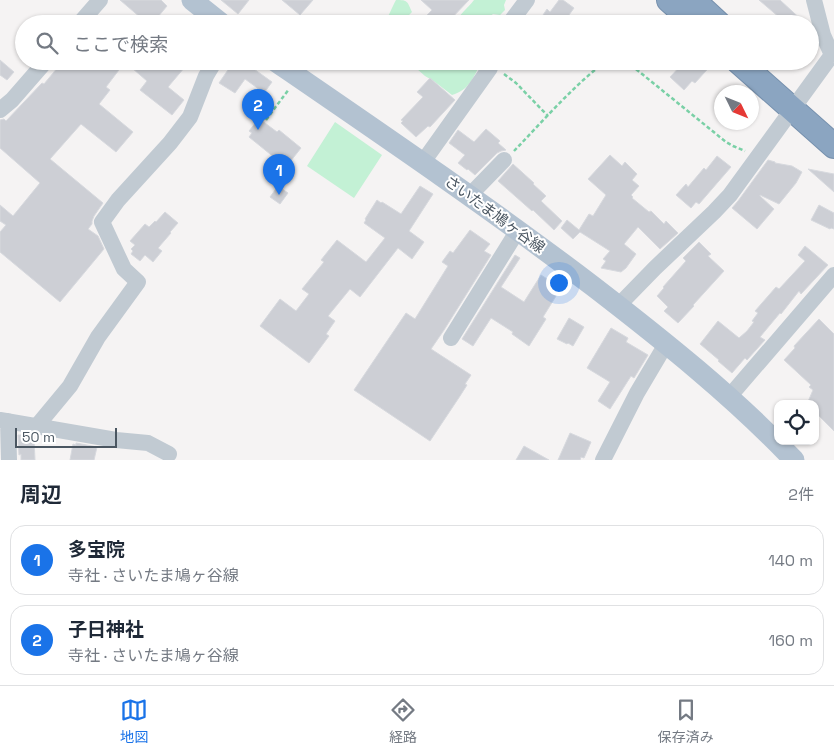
<!DOCTYPE html>
<html lang="ja">
<meta charset="utf-8">
<style>
:root{--surface:#fff;--page:#f6f6f7;--text:#1f2937;--muted:#747a83;--line:#e0e1e3;--accent:#1a73e8}
body{margin:0;font-family:"Space Grotesk","Noto Sans JP",sans-serif;background:var(--page);color:var(--text)}
.controls{position:absolute;right:15px;bottom:15px;display:grid;overflow:hidden;border-radius:10px;box-shadow:0 1px 4px #0004}
.controls button{width:45px;height:45px;display:grid;place-items:center;padding:0;border:0;border-bottom:1px solid var(--line);background:var(--surface);color:var(--text);font:25px sans-serif}
.compass{position:absolute;left:714px;top:85px;width:45px;height:45px;border-radius:50%;background:var(--surface);box-shadow:0 1px 4px #0004;rotate:133deg}
.scale{position:absolute;left:15px;bottom:12px;width:102px;box-sizing:border-box;padding-left:5px;border:2px solid #4a5661;border-top:0;font-size:14px;line-height:18px;white-space:nowrap;color:#4a5661;-webkit-text-stroke:4px #fff;paint-order:stroke}
.you{position:absolute;left:558px;top:282px;width:18px;height:18px;margin:-12px;border:4px solid #fff;border-radius:50%;background:#1a73e8;box-shadow:0 0 0 8px #1a73e833}
.badge{display:grid;place-items:center;width:32px;height:32px;border-radius:50%;background:var(--accent);color:#fff;font-size:16px;font-weight:700}
.pin{position:absolute;translate:-50% -41px;filter:drop-shadow(0 1px 2px #0008)}
.pin::after{content:'';position:absolute;top:26px;width:18px;height:15px;background:inherit;clip-path:polygon(0 0,100% 0,50% 100%)}
.list{margin:0;padding:0;list-style:none}
h2{display:flex;justify-content:space-between;align-items:center;height:65px;margin:0;padding:0 20px;font-size:21px}
h2 small{font-size:16px;font-weight:400;color:var(--muted)}
.list li{display:grid;grid-template-columns:32px 1fr auto;gap:15px;align-items:center;box-sizing:border-box;height:70px;margin:0 10px 10px;padding:0 10px;border:1px solid var(--line);border-radius:15px}
.list b{display:block;font-size:19px;white-space:nowrap}
.list p{margin:0;font-size:16px;white-space:nowrap;color:var(--muted)}
.list em{font-size:16px;font-style:normal;color:var(--muted)}
.icon{flex:none;width:28px;height:28px;fill:none;stroke:currentColor;stroke-width:2;stroke-linecap:round;stroke-linejoin:round}
.map{position:relative;flex:none;width:834px;height:460px;overflow:hidden}
.search{position:absolute;background:var(--surface);box-shadow:0 1px 4px #0004;left:15px;right:15px;top:15px;height:55px;display:flex;align-items:center;gap:12px;box-sizing:border-box;padding:0 18px;border-radius:28px;color:var(--muted);font-size:19px}
.sheet{height:225px;background:var(--surface)}
nav{display:flex;justify-content:space-around;align-items:center;box-sizing:border-box;height:70px;border-top:1px solid var(--line);background:var(--surface);font-size:14px;color:var(--muted)}
nav a{display:grid;justify-items:center;gap:2px}
nav .on{color:var(--accent)}
.map>svg:first-child{display:block}
.green{fill:#c3f1d5}
.building{fill:#cdcfd5;stroke:#d7d9de}
.lines{fill:none;stroke-linecap:round;stroke-linejoin:round}
.highway-casing{stroke:#7690ad;stroke-width:26}
.path{stroke:#7ad0a6;stroke-width:2.5;stroke-dasharray:4 2.5;stroke-linecap:butt}
.minor{stroke:#c1cad2;stroke-width:16}
.major{stroke:#b3c2d1;stroke-width:21}
.highway{stroke:#8ba5c1;stroke-width:24}
.labels{text-anchor:middle;dominant-baseline:central;stroke-width:4;stroke-linejoin:round;paint-order:stroke}
.street-label{font-size:15px;fill:#4a5661;stroke:#fff}
</style>
<div class="map">
<svg width="834" height="460" viewBox="0 0 834 460">
<rect width="100%" height="100%" fill="#f5f3f3"/>
<!-- green -->
<path class="green" d="M396,0C408,0 407,1 412,12L400,24H383C388,19 392,7 396,0Z
M474,0H506L504,5L505,10L500,15L493,14L489,17V24H456C459,14 468,8 474,0Z
M408,61H479L481,63C473,78 469,90 452,95L435,82L425,76Z
M335,122L382,155L354,198L307,166Z"/>
<!-- building -->
<path class="building" d="M120,0H161L167,6L152,24H148Z
M221,0H249L238,14Z
M282,0H313L300,15Z
M421,0H469L449,21L447,20L444,24H418L432,10Z
M559,0H563L574,8L564,22L567,24H537L547,9L550,12Z
M759,0H780L806,24H787Z
M0,60L14,72L7,80L0,75Z
M63,61H190L168,87L184,100L172,115L140,90L147,81L125,62L106,87L110,90L99,104L133,132L116,152L81,124L50,159L103,203L94,216L92,221V224L88,229L98,236L104,249L60,302L0,252V232L6,225L0,221V205L13,216L40,183L0,148V120L4,119L6,121L42,83L44,84Z
M234,61H243L272,82L264,93L245,79L235,93L219,83Z
M685,61H715L695,83L692,81L684,90L670,77Z
M430,78L455,100L430,127L428,126L416,137L401,123L403,121L401,120L423,97L417,92Z
M261,120L277,132L279,130L301,148L286,167L249,137L252,133L249,131L257,121L259,123Z
M486,129L500,141L498,143L506,150L501,151L497,153L475,175L468,169L467,170L458,163L465,155L449,143L458,130L474,142Z
M610,155L622,166L625,162L637,174L632,180L639,186L631,195L633,197L632,198L649,212L651,211L664,224L666,221L678,233L660,249L638,227L624,244L636,254L626,268L621,272L601,268L606,261L603,259L610,251L580,232L573,239L561,228L567,220L579,230L589,214L593,216L606,195L588,179Z
M717,156L731,167L699,204L696,202L691,208L676,195L686,184L688,187L704,168L706,170Z
M768,160L775,162V163L792,166L802,172L796,183L779,204L760,195V196L774,209L757,229L732,208L738,201Z
M513,164L534,183L533,184L546,196L541,201L562,221L554,230L533,210L532,211L498,181Z
M808,169L834,174V192Z
M278,186L288,193L280,204L270,197Z
M420,186L433,194L409,231L424,242L412,259L398,248L360,297L350,289L328,316L335,321L326,334L329,336L309,363L260,326L280,299L296,311L309,294L302,289L324,262L321,260L337,240L366,262L385,238L364,223L366,220L365,219L377,200L381,203L382,202L401,214Z
M819,205L834,213V229L831,228L830,229L811,220Z
M165,212L178,223L170,232L171,233L158,248L162,251L153,262L145,255L140,261L131,254L133,251L131,249L135,245L130,241L145,224L149,227L155,221L156,222Z
M470,230L490,244L484,251L491,255L444,330L431,349L471,375L465,384L467,385L460,396L430,441L354,390L406,313L415,319L448,266L442,262L450,251L453,253Z
M699,242L711,254L708,256L724,271L693,305L694,306L678,323L664,311L668,307L657,296L664,288L663,287L686,261L683,258Z
M805,246L828,265L801,294L799,291L781,314L780,313L760,337L765,340L747,360L745,358L732,373L718,361L719,360L700,344L718,321L739,338L747,331L754,322L752,321L758,313L755,311L776,287L779,289L805,261L798,255Z
M515,255L520,258L501,287L524,302L541,275L561,288L543,317L546,319L529,346L512,334L513,332L491,318L473,346L462,339Z
M569,318L584,327L573,346L568,343L567,344L557,339Z
M819,319L834,334V431L815,412V404H807L813,390L809,387L811,385L784,360L795,348L794,346Z
M611,328L628,338L626,342L648,355L634,378L631,376L610,409L598,401L610,382L587,368Z
M570,433L591,442L584,458L581,457L580,460H558Z
M18,435H31V438H34L35,460H21V454L19,455Z
M76,443L97,447L94,460H70L73,444L76,445Z
M524,446L549,460H516Z"/>
<g class="lines">
<defs>
<path id="highway" d="M669,0L696,24
M693,0L719,24
M738,61L834,146"/>
</defs>
<!-- highway casing -->
<use href="#highway" class="highway-casing"/>
<!-- path -->
<path class="path" d="M626,61L726,142L733,146L745,151
M504,74L516,83L548,116
M266,120L289,89
M514,151C543,121 572,87 606,61"/>
<!-- minor -->
<path class="minor" d="M814,0L823,35L832,55
M79,24L100,0
M509,24L527,0
M0,110L12,100L46,61
M423,162L490,68V61
M470,195L504,160
M618,306L655,268L714,212L730,195L834,52
M451,338L518,230
M729,397L834,275
M0,420L116,440L148,443L169,454
M8,421L9,460
M36,427L70,386L98,337L138,282L124,269L102,222L118,200L170,143L190,117L206,76L215,61
M603,460L637,393L666,344"/>
<!-- major -->
<path class="major" d="M192,0L222,24
M275,61C383,135 490,208 594,287C664,341 733,396 794,460"/>
<!-- highway -->
<use href="#highway" class="highway"/>
</g>
<g class="labels">
<!-- street labels -->
<g class="street-label">
<text transform="translate(495 214) rotate(36)">さいたま鳩ヶ谷線</text>
</g>
</g>
</svg>
<div class="controls">
<button><svg class="icon" aria-label="locate" viewBox="0 0 24 24"><circle cx="12" cy="12" r="6"/><path d="M12 2v4M12 18v4M2 12h4M18 12h4"/></svg></button>
</div>
<svg class="compass" viewBox="-18 -18 36 36"><path d="M0-13l5 13h-10z" fill="#e53935"/><path d="M0 13l5-13h-10z" fill="#747a83"/></svg>
<div class="scale">50 m</div>
<div class="you"></div>
<div class="pin badge" style="left:279px;top:195px">1</div>
<div class="pin badge" style="left:258px;top:130px">2</div>
<div class="search"><svg class="icon" aria-label="search" viewBox="0 0 24 24"><circle cx="10" cy="10" r="6"/><path d="M15 15l6 6"/></svg>ここで検索</div>
</div>
<section class="sheet">
<h2>周辺<small>2件</small></h2>
<ul class="list">
<li><span class="badge">1</span><div><b>多宝院</b><p>寺社 · さいたま鳩ヶ谷線</p></div><em>140 m</em></li>
<li><span class="badge">2</span><div><b>子日神社</b><p>寺社 · さいたま鳩ヶ谷線</p></div><em>160 m</em></li>
</ul>
</section>
<nav>
<a class="on"><svg class="icon" aria-label="map" viewBox="0 0 24 24"><path d="M3 6l6-2 6 2 6-2v14l-6 2-6-2-6 2zM9 4v14M15 6v14"/></svg>地図</a>
<a><svg class="icon" aria-label="directions" viewBox="0 0 24 24"><path d="M12 3l9 9-9 9-9-9zM9 14v-3h6M13 9l2 2-2 2"/></svg>経路</a>
<a><svg class="icon" aria-label="saved" viewBox="0 0 24 24"><path d="M7 4h10v16l-5-4-5 4z"/></svg>保存済み</a>
</nav>
